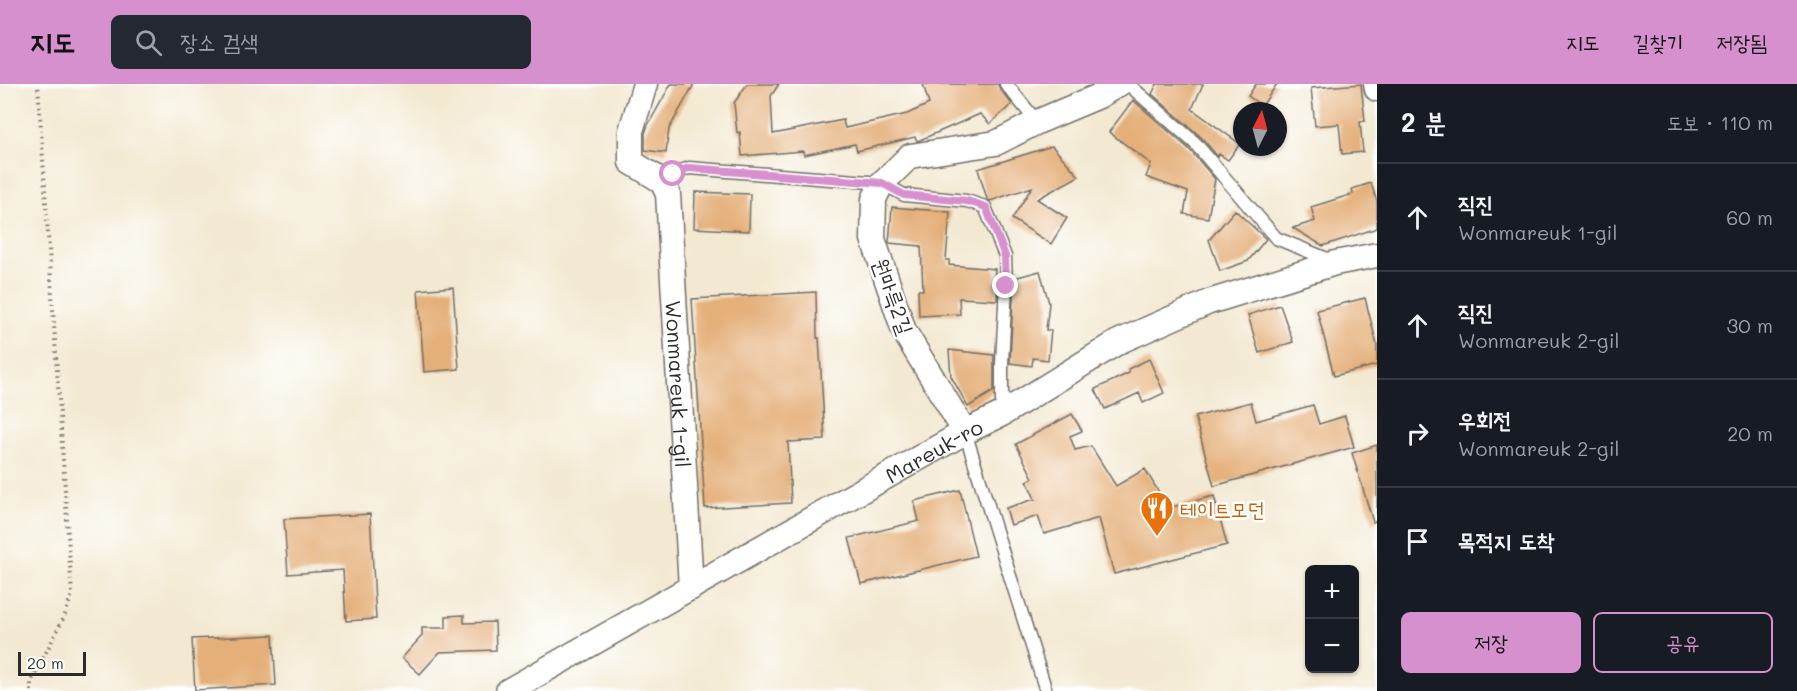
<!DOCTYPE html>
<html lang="ko">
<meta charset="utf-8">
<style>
:root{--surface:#171b24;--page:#242831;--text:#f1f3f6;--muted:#9ea1a6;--line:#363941;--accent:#d690ce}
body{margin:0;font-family:Mali,"Poor Story",sans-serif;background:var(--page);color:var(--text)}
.controls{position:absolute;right:18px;bottom:18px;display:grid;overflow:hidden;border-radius:9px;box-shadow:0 2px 4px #0004}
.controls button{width:54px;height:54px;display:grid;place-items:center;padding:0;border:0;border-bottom:2px solid var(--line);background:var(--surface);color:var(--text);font:30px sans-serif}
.compass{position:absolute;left:1233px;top:18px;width:54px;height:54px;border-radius:50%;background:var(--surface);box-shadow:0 2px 4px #0004;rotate:6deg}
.scale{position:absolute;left:18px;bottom:15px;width:68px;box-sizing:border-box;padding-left:6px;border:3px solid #2b2b2b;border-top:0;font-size:16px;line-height:21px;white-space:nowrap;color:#2b2b2b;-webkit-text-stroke:4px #fff;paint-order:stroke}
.stop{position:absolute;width:18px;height:18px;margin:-14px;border:4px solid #d690ce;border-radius:50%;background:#fff}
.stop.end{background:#d690ce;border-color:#fff;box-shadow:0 2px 6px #0008}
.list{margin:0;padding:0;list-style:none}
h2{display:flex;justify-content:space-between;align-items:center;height:78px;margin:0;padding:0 24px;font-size:26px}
h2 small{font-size:20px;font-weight:400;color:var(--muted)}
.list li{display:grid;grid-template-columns:39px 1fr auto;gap:18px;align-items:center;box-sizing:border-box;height:108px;padding:0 24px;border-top:2px solid var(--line)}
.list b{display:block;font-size:22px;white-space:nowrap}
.list p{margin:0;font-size:20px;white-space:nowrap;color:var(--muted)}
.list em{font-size:20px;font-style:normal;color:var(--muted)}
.actions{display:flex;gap:12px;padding:18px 24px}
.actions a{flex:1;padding:14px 0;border:2px solid var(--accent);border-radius:9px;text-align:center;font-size:21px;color:var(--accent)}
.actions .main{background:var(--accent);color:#111}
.icon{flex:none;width:33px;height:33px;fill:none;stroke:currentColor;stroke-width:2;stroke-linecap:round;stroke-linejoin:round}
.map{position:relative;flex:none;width:1377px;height:607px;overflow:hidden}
header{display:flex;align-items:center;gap:36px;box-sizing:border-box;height:84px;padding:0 30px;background:var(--accent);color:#111}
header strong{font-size:28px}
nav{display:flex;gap:33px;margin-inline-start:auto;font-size:21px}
.search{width:420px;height:54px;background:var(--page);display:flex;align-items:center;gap:15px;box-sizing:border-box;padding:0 21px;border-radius:9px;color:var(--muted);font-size:22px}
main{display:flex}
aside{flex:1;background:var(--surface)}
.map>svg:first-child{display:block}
.building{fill:#e4af78}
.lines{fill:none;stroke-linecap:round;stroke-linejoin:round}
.lane-casing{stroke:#716e65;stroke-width:15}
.street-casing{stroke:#716e65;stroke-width:27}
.path{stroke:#716e65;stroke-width:4;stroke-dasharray:1.5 4.5;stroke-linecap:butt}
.lane{stroke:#fff;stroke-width:12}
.street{stroke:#fff;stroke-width:24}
.route{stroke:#d690ce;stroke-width:8}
.labels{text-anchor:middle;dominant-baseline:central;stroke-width:5;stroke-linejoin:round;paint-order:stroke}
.street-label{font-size:21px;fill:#2b2b2b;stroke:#fff}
.food-label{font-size:21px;fill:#c56008;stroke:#fff;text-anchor:start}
</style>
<header>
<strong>지도</strong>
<div class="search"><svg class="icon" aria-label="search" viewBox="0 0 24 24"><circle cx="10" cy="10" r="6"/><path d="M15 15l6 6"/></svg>장소 검색</div>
<nav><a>지도</a><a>길찾기</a><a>저장됨</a></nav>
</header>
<main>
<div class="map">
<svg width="1377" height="607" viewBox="0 0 1377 607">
<rect width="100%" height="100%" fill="#fff"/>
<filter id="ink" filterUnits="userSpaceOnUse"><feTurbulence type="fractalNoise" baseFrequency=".0167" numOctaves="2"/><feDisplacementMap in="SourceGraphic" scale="12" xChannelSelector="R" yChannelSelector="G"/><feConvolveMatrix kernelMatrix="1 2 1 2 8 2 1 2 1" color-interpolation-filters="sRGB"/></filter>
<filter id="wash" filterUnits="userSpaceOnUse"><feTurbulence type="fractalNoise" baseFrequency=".008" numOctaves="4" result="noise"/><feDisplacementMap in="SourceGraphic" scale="24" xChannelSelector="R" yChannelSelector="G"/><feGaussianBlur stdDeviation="1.35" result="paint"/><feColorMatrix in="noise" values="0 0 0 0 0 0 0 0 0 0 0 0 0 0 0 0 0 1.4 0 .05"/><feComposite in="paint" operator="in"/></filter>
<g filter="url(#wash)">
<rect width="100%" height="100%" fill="#f3e9d2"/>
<g id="blocks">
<!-- building -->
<path class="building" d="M671,0H694L669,45L666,69L645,66V49L648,41Z
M747,0H779L771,12L773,50L843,36L845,44L907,30L929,20L923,0H998L1000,5L1012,20L990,40L980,30L920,56L917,57L915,53L857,67L855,60L804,71L803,67L742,72L740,48L737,49L734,19Z
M1157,0H1203L1192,25L1240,60L1228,76L1219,70L1218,73L1201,53L1152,10Z
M1256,0H1277L1262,22L1248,12Z
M1361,0L1365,37L1360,38L1363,68L1342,70L1339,40L1315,42L1311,4Z
M1133,16L1189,65L1215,95L1208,134L1184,130L1188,108L1146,93L1151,80L1109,48Z
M1052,62L1079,92L1037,115L1067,134L1051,160L1012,135L1032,103L990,117L987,115L978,85Z
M1371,99L1377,118V144L1323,162L1293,144L1315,137L1311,123L1353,110L1352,105Z
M695,108L750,110L749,147L694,144Z
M892,123L950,128L946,176H949V181L995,185L994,199L998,198L997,216L959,214L960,230L919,232L918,206H923L921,162L889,159Z
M1235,126L1266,155L1248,177L1220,187L1209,156Z
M1040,187L1049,219L1046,246H1051L1048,276L1033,274L1032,282L1010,279L1014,194Z
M453,203L459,285L424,288L418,206Z
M816,208L817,254H819L825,356L788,358L791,419L705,424L692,215Z
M1365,214L1377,261V281L1334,292L1317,226Z
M1280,221L1293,258L1259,269L1248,231Z
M949,266L994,271V307L968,323L951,292Z
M1149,275L1164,309L1143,319L1139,309L1105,325L1095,305L1129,289L1128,285Z
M1251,318L1256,337L1313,321L1319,340L1345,332L1354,363L1214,402L1195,333Z
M1072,330L1082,347L1070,352L1075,366L1091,362L1116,402L1145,385L1168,424L1214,412L1227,461L1114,490L1099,434L1044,450L1038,432L1011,441L1006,424L1035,415L1027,397L1033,394L1016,360Z
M1377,361V437L1373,438L1352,369Z
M960,406L976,472L861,500L849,454L919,437L914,417Z
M370,430L376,535L346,537L343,486L288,490L284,435Z
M464,531V539L495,538L496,566L440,568L420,590L402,574L422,552V544H446V532Z
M273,551L276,601L195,606L192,555Z"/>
</g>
</g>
<g filter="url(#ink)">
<use href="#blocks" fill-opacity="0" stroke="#716e65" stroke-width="1.5"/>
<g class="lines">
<defs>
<path id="lane" d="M1006,0L1037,38
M1128,0L1195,59L1276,154L1332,177
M662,97L673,90L689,84L882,99L904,111L967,117L985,123L1005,172L1006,202L1002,279V330
M965,348L1046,607"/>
<g id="street">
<path id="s1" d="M645,0L631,47V78L662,97L668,110L691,504"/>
<path d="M1376,0L1377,5"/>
<path d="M965,348L904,247L873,155L874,115L882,99L910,72L996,59L1037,38L1099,12L1119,0"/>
<path id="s2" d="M508,607L965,348L1002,330L1118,258L1209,218L1335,179L1377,171"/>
</g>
</defs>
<!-- lane casing -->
<use href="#lane" class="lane-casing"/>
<!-- street casing -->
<use href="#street" class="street-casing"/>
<!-- path -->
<path class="path" d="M31,607V598L64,533L72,511L38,0"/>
<!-- lane -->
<use href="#lane" class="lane"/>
<!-- street -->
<use href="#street" class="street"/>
</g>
</g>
<g class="lines" filter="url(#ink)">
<!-- route -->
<path class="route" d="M673,90L689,84L882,99L904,111L967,117L986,123L1005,172L1006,202"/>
</g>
<!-- icons -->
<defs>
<symbol id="restaurant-pin" viewBox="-11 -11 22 30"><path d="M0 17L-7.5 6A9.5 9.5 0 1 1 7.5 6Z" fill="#e8710a" stroke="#fff"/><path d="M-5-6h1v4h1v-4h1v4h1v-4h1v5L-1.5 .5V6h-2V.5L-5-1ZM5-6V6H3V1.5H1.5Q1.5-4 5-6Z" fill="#fff"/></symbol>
</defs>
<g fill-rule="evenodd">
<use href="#restaurant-pin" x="1138" y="405" width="38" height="52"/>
</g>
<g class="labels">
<!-- street labels -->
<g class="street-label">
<text transform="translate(894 212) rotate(70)">원마륵2길</text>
<text stroke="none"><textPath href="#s1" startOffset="321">Wonmareuk 1-gil</textPath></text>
<text stroke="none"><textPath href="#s2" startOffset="489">Mareuk-ro</textPath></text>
</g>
<!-- food labels -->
<g class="food-label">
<text x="1180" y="424">테이트모던</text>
</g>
</g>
</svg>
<div class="controls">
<button>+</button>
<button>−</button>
</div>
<svg class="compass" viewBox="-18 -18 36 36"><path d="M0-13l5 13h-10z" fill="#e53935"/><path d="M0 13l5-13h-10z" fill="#9ea1a6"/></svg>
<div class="scale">20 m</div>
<div class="stop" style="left:673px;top:90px"></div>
<div class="stop end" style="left:1006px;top:202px"></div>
</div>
<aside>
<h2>2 분<small>도보 · 110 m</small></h2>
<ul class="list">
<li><svg class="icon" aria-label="ahead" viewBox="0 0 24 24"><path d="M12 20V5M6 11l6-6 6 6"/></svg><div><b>직진</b><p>Wonmareuk 1-gil</p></div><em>60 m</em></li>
<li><svg class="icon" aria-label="ahead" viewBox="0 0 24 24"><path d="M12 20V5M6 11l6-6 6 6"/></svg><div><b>직진</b><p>Wonmareuk 2-gil</p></div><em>30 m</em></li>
<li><svg class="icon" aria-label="right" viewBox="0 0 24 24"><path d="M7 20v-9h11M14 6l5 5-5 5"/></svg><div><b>우회전</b><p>Wonmareuk 2-gil</p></div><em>20 m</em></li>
<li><svg class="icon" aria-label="arrive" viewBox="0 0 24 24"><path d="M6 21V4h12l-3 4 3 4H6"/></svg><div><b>목적지 도착</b></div></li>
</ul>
<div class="actions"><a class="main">저장</a><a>공유</a></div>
</aside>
</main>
